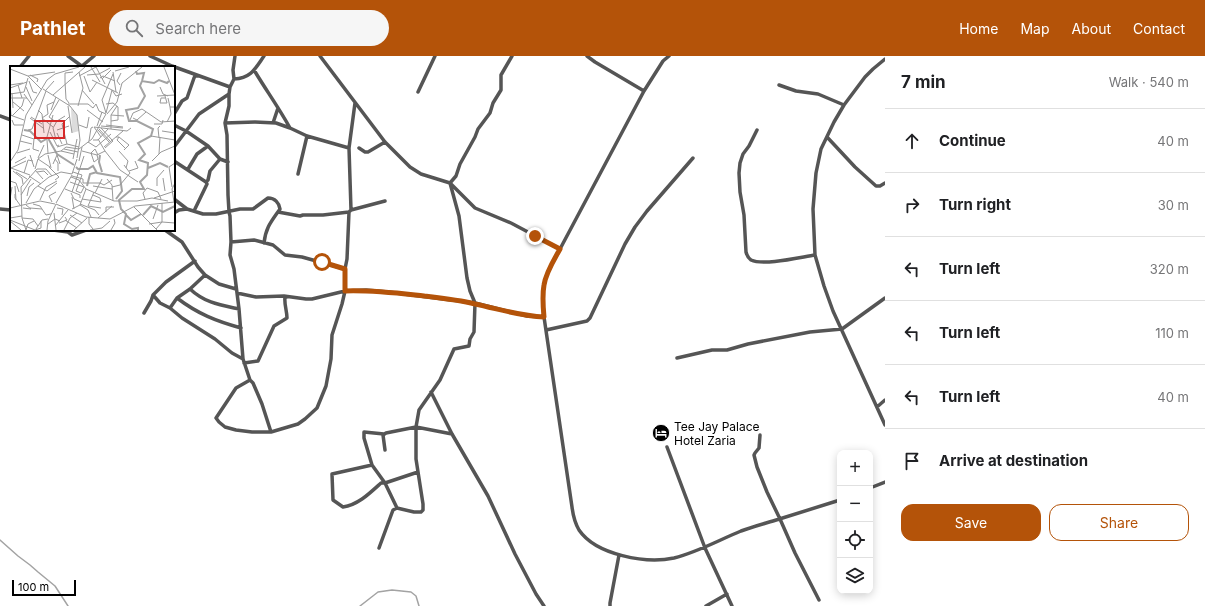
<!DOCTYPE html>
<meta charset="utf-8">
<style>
:root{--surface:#fff;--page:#f6f6f6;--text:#202124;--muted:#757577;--line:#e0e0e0;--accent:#b45309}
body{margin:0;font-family:Inter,sans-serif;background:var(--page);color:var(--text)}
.controls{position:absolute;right:12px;bottom:12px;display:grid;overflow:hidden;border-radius:8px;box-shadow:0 2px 10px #0003}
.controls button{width:36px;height:36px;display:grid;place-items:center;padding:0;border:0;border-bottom:1px solid var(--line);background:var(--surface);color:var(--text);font:20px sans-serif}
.scale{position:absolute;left:12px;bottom:10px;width:64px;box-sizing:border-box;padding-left:4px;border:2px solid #000;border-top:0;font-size:11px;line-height:14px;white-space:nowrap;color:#000;-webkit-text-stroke:3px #fff;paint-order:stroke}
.stop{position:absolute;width:12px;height:12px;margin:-9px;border:3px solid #b45309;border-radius:50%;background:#fff}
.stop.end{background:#b45309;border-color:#fff;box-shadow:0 1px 4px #0008}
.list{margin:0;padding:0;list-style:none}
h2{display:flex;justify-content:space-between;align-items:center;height:52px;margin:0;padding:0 16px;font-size:17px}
h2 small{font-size:13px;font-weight:400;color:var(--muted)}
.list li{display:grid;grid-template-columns:26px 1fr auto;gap:12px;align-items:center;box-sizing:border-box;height:64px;padding:0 16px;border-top:1px solid var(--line)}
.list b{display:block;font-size:15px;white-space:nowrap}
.list em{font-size:13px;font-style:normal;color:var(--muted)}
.actions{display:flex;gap:8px;padding:12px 16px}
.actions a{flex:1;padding:9px 0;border:1px solid var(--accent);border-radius:12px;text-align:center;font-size:14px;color:var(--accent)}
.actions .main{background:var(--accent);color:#fff}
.icon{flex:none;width:22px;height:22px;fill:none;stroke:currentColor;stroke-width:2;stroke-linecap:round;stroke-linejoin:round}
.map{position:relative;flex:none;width:885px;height:550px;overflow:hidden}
header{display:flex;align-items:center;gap:24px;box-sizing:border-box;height:56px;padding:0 20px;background:var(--accent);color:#fff}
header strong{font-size:19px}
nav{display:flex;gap:22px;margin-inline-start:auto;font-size:14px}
.search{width:280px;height:36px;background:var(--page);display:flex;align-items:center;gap:10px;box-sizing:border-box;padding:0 14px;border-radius:22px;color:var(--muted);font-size:15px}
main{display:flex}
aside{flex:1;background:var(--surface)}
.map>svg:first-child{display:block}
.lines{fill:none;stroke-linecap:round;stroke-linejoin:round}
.stream{stroke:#a3a3a3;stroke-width:1.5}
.minor{stroke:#555;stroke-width:3.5}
.route{stroke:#b45309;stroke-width:5}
.labels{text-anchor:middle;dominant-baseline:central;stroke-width:3.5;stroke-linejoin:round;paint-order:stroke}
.poi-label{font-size:12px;fill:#000;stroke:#fff;text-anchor:start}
.inset-river{fill:none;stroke:#a3a3a3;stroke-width:2}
.inset-road{fill:none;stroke:#999;stroke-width:1}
.view{fill:#d62828;fill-opacity:0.15;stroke:#d62828;stroke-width:2}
.inset-edge{fill:none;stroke:#000;stroke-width:2}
</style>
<header>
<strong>Pathlet</strong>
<div class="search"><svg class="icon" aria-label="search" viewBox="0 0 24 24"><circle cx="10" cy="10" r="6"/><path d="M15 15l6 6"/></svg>Search here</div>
<nav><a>Home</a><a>Map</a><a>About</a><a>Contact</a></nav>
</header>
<main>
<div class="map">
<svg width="885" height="550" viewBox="0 0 885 550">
<rect width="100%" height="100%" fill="#fff"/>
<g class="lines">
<!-- stream -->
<path class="stream" d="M0,484L18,500L30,509L38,516L55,530L68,550
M360,550L378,536L392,534L411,536L416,540L419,550"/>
<!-- minor -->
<path class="minor" d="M68,0L83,11
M150,0L172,10L230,31
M235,0L233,14L234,23L230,31L229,38V50L225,67L227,79L228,139L229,156L230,160L231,186L230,199L234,213L239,253L243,303L250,324L253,327L262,348L271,376
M320,0L385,86L410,111L421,118L450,127L475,152L511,167L560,193
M587,0L595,6L644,35
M669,0L663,5L644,35L560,193C554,204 546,216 544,229C542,240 543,251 544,261L572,451C573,459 575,467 579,474C596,499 646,508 674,502C698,496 719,484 741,475C752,471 763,468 773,465C796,458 818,451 840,444
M885,3L873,13L865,21L844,49L834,66L821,93L816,117L813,153L815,199L824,230L833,255L885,369
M82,10L94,0
M20,11L29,0
M254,14C266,34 279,52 290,72
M234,23C251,22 255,13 264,0
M779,29L796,35L818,38L844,49
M418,36L435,0
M174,58L182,45L187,42L194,22L195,20H198
M0,60L11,64
M225,67L255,66L276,67L290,72L307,80L349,92
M273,67L278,52
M174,69L186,75L208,90L220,103L228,106
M757,74L749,90L743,98L740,107L739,117L740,136L744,159L746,196C747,200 748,202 751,204C764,210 801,201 815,199
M827,81L855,111L876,130H880L885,127
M174,91L199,58L229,38
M359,92L365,96H368L385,86
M174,105L206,126
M188,113L197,98L208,90
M298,118L307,80
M174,143L187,153L203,158H216L240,153H253L268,142C275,142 279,147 280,153C271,166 266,171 264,187
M0,153L11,154
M351,154L385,145
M194,155L207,128L206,126L208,124L210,115L220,103
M278,156L300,160L303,159H323L349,156
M174,157L179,154L187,153
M53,174L68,176L72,179L86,174
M165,174L182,186L198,211L205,219L219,228L236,233
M231,186L254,184L273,189L285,199L302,201L345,213
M190,233C205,247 220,249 239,253
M237,237L256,241L284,240L306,243H312L345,235L366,234L388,236L475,247L527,260L544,261
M153,239L160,247L170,252L182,262L215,283L232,297L243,303
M177,242C198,258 216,265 241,272
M170,252L177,242L190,233L205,219
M144,257L151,245L153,239L166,226L195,205
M546,274L587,265L590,262L625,188L635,171L647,155L693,102
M677,302L712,294H727L748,288L810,276L842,273L885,242
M244,307L258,305L274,270L287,262C287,255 284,248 285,241H287
M250,324L236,332L216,362L219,366L225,371L236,374L252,376H271L298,368L305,363L317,352L326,330L331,303L332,279L342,248L345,235V213L347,203L349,156L351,154L349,92L355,47
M431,336L452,378L488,440L515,498L536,538L544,550
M877,351L885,344
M760,379L759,392L755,397L754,399L757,411L767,436L780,463L795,497L819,544
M667,391L705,492L732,550
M385,394L383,379L386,377L416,371L452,378
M372,409L364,382V376L384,378
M870,432L885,426
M397,452L385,427H381C370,437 358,449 343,451L333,444L332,418L372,409L385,427L418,416
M379,492L393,454L397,452L414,456H421L423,454V448L416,403V371L419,354L440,324L454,293L469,290L470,283L474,276L475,247L470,235L467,222L459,160L450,127L456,120L460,108L475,81L478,73L490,57L493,47L501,34V19L512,0
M610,550V547L619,499
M706,550L727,538"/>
</g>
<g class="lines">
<!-- route -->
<path class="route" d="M322,206L345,213V235C373,234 396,237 424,240C441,242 459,244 475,248C499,253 520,260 544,261C543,250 542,240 544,229C546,216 554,204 560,193L535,180"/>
</g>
<!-- icons -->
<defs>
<symbol id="hotel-disc" viewBox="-11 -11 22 22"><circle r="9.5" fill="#000" stroke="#fff"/><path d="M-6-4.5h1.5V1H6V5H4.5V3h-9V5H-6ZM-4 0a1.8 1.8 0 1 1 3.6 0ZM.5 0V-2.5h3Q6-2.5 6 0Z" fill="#fff"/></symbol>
</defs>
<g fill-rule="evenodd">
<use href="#hotel-disc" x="651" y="367" width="20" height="20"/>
</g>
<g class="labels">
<!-- poi labels -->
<g class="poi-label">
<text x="674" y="370">Tee Jay Palace<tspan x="674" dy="14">Hotel Zaria</tspan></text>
</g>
</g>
<!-- overview -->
<g transform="translate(10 10)">
<rect width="165" height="165" fill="#fff"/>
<path d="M61,42L67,49L69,65L62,67Z" fill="#dcdcdc"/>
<path class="inset-river" d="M126,5L127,8L134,7L132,15M14,64L20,65L31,76L38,72L47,88L64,99M90,89L89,96L92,106M66,101L68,103H78L83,100L87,107L110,111L112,125L106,133M138,102L150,97L158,101M77,120L80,108L87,106M116,149L121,154L131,148M133,149L141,140L153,146L165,140M128,164V162L122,163L114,158L116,148L111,143L109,134L122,123H134L130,116L137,109L138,97L129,94L135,88L128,77L141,70L143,63L127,55H119L116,44L128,42L135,30L130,20L132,15L144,17L149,14L157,17L159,15"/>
<path class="inset-road" d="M81,1L90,16M86,1L95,18M154,1L165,29M0,3L18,10L32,24M105,5L119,1M103,6L106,26M20,9L28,13L27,16M77,9L89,8L100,2M18,10L45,6M69,10L86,1M74,10L80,26M90,12L93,10L105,15M92,13L101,4M82,14L108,27M19,15L23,26L27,27M55,16L56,33L59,37M55,16V7L63,6M0,19L13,17M8,19L12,32M110,19L107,15L111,7M16,21L22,35M150,21L153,28L158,30M0,22L17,16M33,23L60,40L67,49L70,74L67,92M36,24L44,15M72,24L84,38M102,24L106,30L112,28M80,26L87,16M2,27L3,42M0,28L14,26L18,12M14,28L22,39M43,29L75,1M147,30L165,29M0,32H17M155,32H151L150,37H157L155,30M158,32L160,41H165M0,36L1,50M3,36L14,45M58,38H78L83,42L86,38L89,45L96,48M96,38L103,37L108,41V54L101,55M58,40L62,67M68,40L73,22L69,6M28,44L32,48L34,67M41,44L46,31M77,44L93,56M96,47L92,34L103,8M96,47L102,24M97,48L107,36L112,17L132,1M0,49L14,54M101,49L114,50M2,50L12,40L14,33M21,51L32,58M20,52L33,62M32,52L38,48L37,39L44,36M32,52L43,61M123,52L127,54L136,46M2,54L4,59H13M120,54L123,47L132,43L151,56L165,55M46,56L39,51L49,34M157,56L161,48L160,41M144,58H152L153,54M69,59L77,62L79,51M96,59L113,61M87,60L92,46M91,60L113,62M91,62L102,74M89,63L100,75M101,63V49L107,40M18,64L22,63L36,25M47,64L59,60M88,64L99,76M152,65L165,67M40,66L47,80L49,79M47,67L52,78M12,69L24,73L23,83L29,85M141,70L165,74M37,71L43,49M91,71L84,61L117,65L121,62M106,71H109L119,79L114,84M109,71L107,74L116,83M149,72L148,62L150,60M88,73L95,85M37,74L38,87M46,74L43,62L47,55L55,50M83,74H88L98,63M10,75L22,78M79,75L81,62L83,61M78,76L86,81L101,68M57,78L52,58L60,50M47,81L57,78L69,81M94,81L113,65M95,82L103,75L102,74M54,83L68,86M69,83L82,73L96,48M51,85L64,88M72,85L87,89L95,85M95,85L110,104L128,116M109,85L118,95L116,102M7,87L20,83M81,87L84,96L88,93L87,89M81,87L85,83L88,89M149,88L150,71M20,89L24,101M38,89L41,102M28,92L34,79M28,93L40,101M45,93L48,97V105M63,93L67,73M69,95L72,81M142,95L151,86L165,80M0,96L8,84L16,49L37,14L45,8L69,1M5,97L16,91M43,98L47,89L50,98M39,101L49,111L45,114M1,102L20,109M1,102L16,95M25,103L28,93L35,88L51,85L56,81L69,83M25,104L33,113M3,105L12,112L13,118M119,105L128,102L125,95M6,106L17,113M27,106L34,105L38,109M63,106L72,109L66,125M14,107L18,94L23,95M62,108L67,93M19,110L31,118M62,110L73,113V117M61,111L69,114L76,123L104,135H127L142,132L158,135M153,112L155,125M97,113L102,119L103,135M0,115L6,117L9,126M60,116L74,121M73,117H91M90,117L94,119L102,114M5,120L6,134M28,120L37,125L47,117M83,120L102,123M147,120V112L154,104M102,121L110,119L120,107L114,99M162,121L159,101L165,97M55,123L70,129V132M66,125L71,127L74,121M62,126L74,90M84,126L78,140L91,142M61,127L64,133L71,136M85,127L92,113M5,128V132L10,139M11,129L21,113M17,130L19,121L24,117M62,131L64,143M144,132L165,125M0,133L2,121M72,133L91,136L90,132L83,129M135,133L133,127L137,122L148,126L151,133M30,134L36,121L47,115M42,136L39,130L46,126M164,136L162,123L165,117M16,137L24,123L39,111L51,106L62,108M46,137L62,109M23,138L30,140L36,149L41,148M46,138L76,151L100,153L125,140L165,136M70,138L85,144L89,149M70,139L78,144L81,151M124,141L147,164M0,142L30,135L45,138M13,142L21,143L16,139M20,142L32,143M47,142L53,143L52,149M62,143L70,139L76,123M96,146V141H104M44,147L46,164M60,149L72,157M79,151V158L83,163M0,152L12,150M12,152L23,153L28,160M88,152L102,140M143,153L148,139M0,154L25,164L31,162V155M55,154L67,162M0,155L11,164M49,157L57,154L55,151M38,158L45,153L50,155M139,158L152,156V137M45,160L58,144M26,163L32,154L38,153M146,163L152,156L165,157M16,164L12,152L11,121L27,103H36L42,110M16,164L18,158L24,155M37,164L38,155L46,138M54,164L60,152L67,147M64,164L77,152M80,164L92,162L100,155M101,164L105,157L104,153"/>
<path class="view" d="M25,55H54V72H25Z"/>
<rect width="165" height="165" class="inset-edge"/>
</g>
</svg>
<div class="controls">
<button>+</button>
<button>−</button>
<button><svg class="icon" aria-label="locate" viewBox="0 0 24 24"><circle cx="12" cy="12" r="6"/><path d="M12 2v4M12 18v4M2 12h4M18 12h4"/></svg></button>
<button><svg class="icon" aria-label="layers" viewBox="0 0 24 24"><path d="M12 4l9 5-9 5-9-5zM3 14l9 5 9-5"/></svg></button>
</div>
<div class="scale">100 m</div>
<div class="stop" style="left:322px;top:206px"></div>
<div class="stop end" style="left:535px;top:180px"></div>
</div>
<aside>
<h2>7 min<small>Walk · 540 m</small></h2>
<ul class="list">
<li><svg class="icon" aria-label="ahead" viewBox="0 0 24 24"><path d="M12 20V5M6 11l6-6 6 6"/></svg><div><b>Continue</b></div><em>40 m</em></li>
<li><svg class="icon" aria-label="right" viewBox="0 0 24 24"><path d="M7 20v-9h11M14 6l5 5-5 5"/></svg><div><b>Turn right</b></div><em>30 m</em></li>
<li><svg class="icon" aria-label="left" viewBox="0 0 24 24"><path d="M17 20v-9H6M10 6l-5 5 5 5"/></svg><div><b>Turn left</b></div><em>320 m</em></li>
<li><svg class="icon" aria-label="left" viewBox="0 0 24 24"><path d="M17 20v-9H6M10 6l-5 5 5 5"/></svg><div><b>Turn left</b></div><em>110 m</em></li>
<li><svg class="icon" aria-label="left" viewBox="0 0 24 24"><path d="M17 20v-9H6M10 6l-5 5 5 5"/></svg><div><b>Turn left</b></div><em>40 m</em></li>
<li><svg class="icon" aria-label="arrive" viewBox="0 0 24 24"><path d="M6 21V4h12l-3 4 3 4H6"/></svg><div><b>Arrive at destination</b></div></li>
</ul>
<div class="actions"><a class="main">Save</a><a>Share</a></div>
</aside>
</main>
